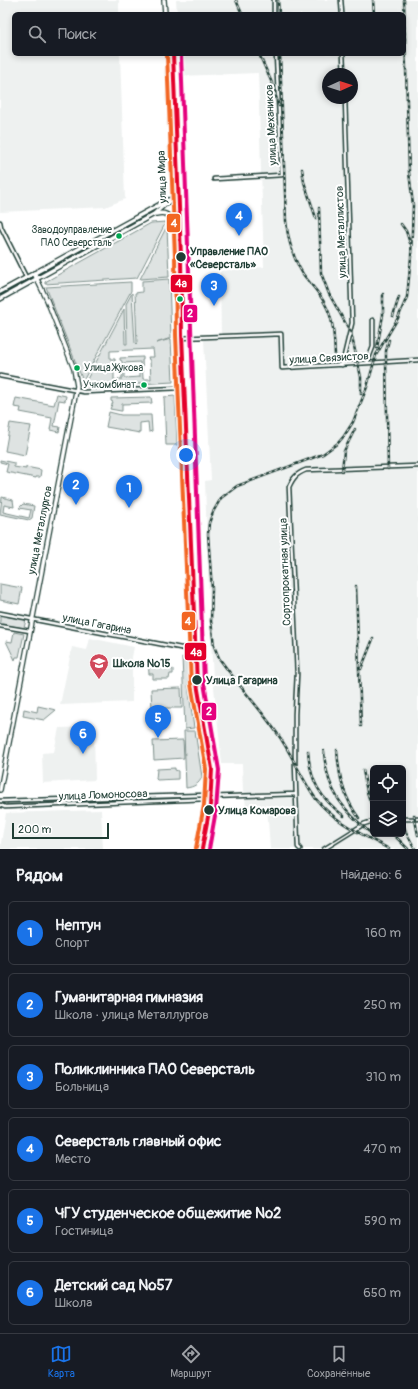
<!DOCTYPE html>
<html lang="ru">
<meta charset="utf-8">
<style>
:root{--surface:#171b24;--page:#20242c;--text:#f1f3f6;--muted:#9ea1a6;--line:#363941;--accent:#1a73e8}
body{margin:0;font-family:Pangolin,sans-serif;background:var(--page);color:var(--text)}
.controls{position:absolute;right:12px;bottom:12px;display:grid;overflow:hidden;border-radius:6px;box-shadow:0 2px 6px #0003}
.controls button{width:36px;height:36px;display:grid;place-items:center;padding:0;border:0;border-bottom:1px solid var(--line);background:var(--surface);color:var(--text);font:20px sans-serif}
.compass{position:absolute;left:322px;top:68px;width:36px;height:36px;border-radius:50%;background:var(--surface);box-shadow:0 2px 6px #0003;rotate:87deg}
.scale{position:absolute;left:12px;bottom:10px;width:97px;box-sizing:border-box;padding-left:4px;border:2px solid #1f3d34;border-top:0;font-size:11px;line-height:14px;white-space:nowrap;color:#1f3d34;-webkit-text-stroke:3px #fff;paint-order:stroke}
.you{position:absolute;left:186px;top:455px;width:14px;height:14px;margin:-10px;border:3px solid #fff;border-radius:50%;background:#1a73e8;box-shadow:0 0 0 6px #1a73e833}
.badge{display:grid;place-items:center;width:26px;height:26px;border-radius:50%;background:var(--accent);color:#fff;font-size:13px;font-weight:700}
.pin{position:absolute;translate:-50% -33px;filter:drop-shadow(0 1px 2px #0008)}
.pin::after{content:'';position:absolute;top:21px;width:14px;height:12px;background:inherit;clip-path:polygon(0 0,100% 0,50% 100%)}
.list{margin:0;padding:0;list-style:none}
h2{display:flex;justify-content:space-between;align-items:center;height:52px;margin:0;padding:0 16px;font-size:17px}
h2 small{font-size:13px;font-weight:400;color:var(--muted)}
.list li{display:grid;grid-template-columns:26px 1fr auto;gap:12px;align-items:center;box-sizing:border-box;height:64px;margin:0 8px 8px;padding:0 8px;border:1px solid var(--line);border-radius:6px}
.list b{display:block;font-size:15px;white-space:nowrap}
.list p{margin:0;font-size:13px;white-space:nowrap;color:var(--muted)}
.list em{font-size:13px;font-style:normal;color:var(--muted)}
.icon{flex:none;width:22px;height:22px;fill:none;stroke:currentColor;stroke-width:2;stroke-linecap:round;stroke-linejoin:round}
.map{position:relative;flex:none;width:418px;height:849px;overflow:hidden}
.search{position:absolute;background:var(--surface);box-shadow:0 2px 6px #0003;left:12px;right:12px;top:12px;height:44px;display:flex;align-items:center;gap:10px;box-sizing:border-box;padding:0 14px;border-radius:6px;color:var(--muted);font-size:15px}
.sheet{height:484px;background:var(--surface)}
nav{display:flex;justify-content:space-around;align-items:center;box-sizing:border-box;height:56px;border-top:1px solid var(--line);background:var(--surface);font-size:11px;color:var(--muted)}
nav a{display:grid;justify-items:center;gap:2px}
nav .on{color:var(--accent)}
.map>svg:first-child{display:block}
.built{fill:#eef1f0;fill-rule:evenodd}
.green{fill:#dee3e2;stroke:#7e908b;fill-rule:evenodd}
.lines{fill:none;stroke-linecap:round;stroke-linejoin:round}
.minor-casing{stroke:#1f3d34;stroke-width:5.5}
.tertiary-casing{stroke:#1f3d34;stroke-width:6}
.secondary-casing{stroke:#1f3d34;stroke-width:6}
.minor{stroke:#fff;stroke-width:2.5}
.tertiary{stroke:#fff;stroke-width:3.5}
.secondary{stroke:#fff;stroke-width:3.5}
.rail-casing{stroke:#1f3d34;stroke-width:2.5}
.rail{stroke:#fff;stroke-width:1;stroke-dasharray:3;stroke-linecap:butt}
.tram-1-casing{stroke:#fff;stroke-width:7}
.tram-2-casing{stroke:#fff;stroke-width:7}
.tram-3-casing{stroke:#fff;stroke-width:7}
.tram-1{stroke:#e4002b;stroke-width:4}
.tram-2{stroke:#f26522;stroke-width:4}
.tram-3{stroke:#e5007d;stroke-width:4}
.bus-dot{fill:#00a651;stroke:#fff;stroke-width:1.5}
.stop-dot{fill:#1f3d34;stroke:#fff;stroke-width:1.5}
.labels{text-anchor:middle;dominant-baseline:central;stroke-width:4;stroke-linejoin:round;paint-order:stroke}
.bus-label{font-size:10px;fill:#1f3d34;stroke:#fff;text-anchor:end}
.street-label{font-size:11px;fill:#1f3d34;stroke:#fff}
.stop-label{font-size:11px;font-weight:bold;fill:#1f3d34;stroke:#fff;text-anchor:start}
.poi-label{font-size:11px;font-weight:bold;fill:#1f3d34;stroke:#fff;text-anchor:start}
.line-badge{stroke:#fff;stroke-width:1.5}
.badge-label{font-size:11px;text-anchor:middle;font-weight:bold;fill:#fff}
</style>
<div class="map">
<svg width="418" height="849" viewBox="0 0 418 849">
<rect width="100%" height="100%" fill="#fff"/>
<filter id="ink" filterUnits="userSpaceOnUse"><feTurbulence type="fractalNoise" baseFrequency=".025" numOctaves="2"/><feDisplacementMap in="SourceGraphic" scale="8" xChannelSelector="R" yChannelSelector="G"/><feConvolveMatrix kernelMatrix="1 2 1 2 8 2 1 2 1" color-interpolation-filters="sRGB"/></filter>
<g filter="url(#ink)">
<!-- built -->
<path class="built" d="M0,0H119V14H14V54H120L125,199L105,207L0,212Z
M176,0H418V849H270L267,805L246,808L245,797L243,792L242,764H222L213,678L209,605L205,481L211,480L204,340L221,339L220,271L264,267L258,73L179,76L178,54H404V14H177ZM328,74H352V98H328ZM373,768H403V834H373Z
M90,638L134,647L132,657V702L60,705L72,647L87,650Z
M94,727L95,780L43,783L42,753L54,752L59,728Z
M101,810L103,849H0L6,813Z"/>
<!-- green -->
<path class="green" d="M142,215L143,218L39,276L38,274Z
M166,222L137,278L45,284V282L151,223Z
M167,226L169,277L140,279Z
M169,279L171,338L156,343L171,339L173,382L87,387L85,383L124,309L125,344H127L126,304L132,293L135,343L136,344L137,343L135,293L142,292V281ZM153,349L154,357H148L149,360H150L151,379H143L142,360H143V357L120,358V360L122,361V379L114,380V361H115V359H110V351ZM140,362V377L124,378V363Z
M131,282V291L83,381L46,287Z
M57,394L66,396L65,401L59,400L54,426L60,427L59,432L50,430L52,418L20,412L21,408L14,407L16,398L54,405Z
M175,396L177,445H166L164,397Z
M151,397L152,403L122,404V411H121L110,409L113,402L111,401V398Z
M109,412L121,415H151L152,431L149,432L148,422L140,423V433L106,427Z
M10,423L31,426L25,455L5,451Z
M0,460L14,463V467L26,469V467L41,470L40,477H36V478L6,472L8,464L0,462Z
M2,497L13,500L14,507L4,505L3,512L29,518L31,510L19,508L23,504L34,506L32,518L29,520L0,514Z
M0,584L22,588L19,604L0,600Z
M0,615L26,620L24,628L0,624Z
M14,632L24,634L19,657H16L15,660L6,641L12,642Z
M182,657L187,658L188,686L194,728L185,729Z
M148,660L169,665V669H173V674H170L169,679H153V674H149Z
M181,688L182,708H152L151,689Z
M38,706L56,710L44,720L23,716L24,709L37,712Z
M184,731H195L202,777C199,784 194,787 186,788Z
M183,740L184,758L154,760L153,741Z
M175,768V770L178,771V779L157,780L156,779L157,769Z
M185,796V799L105,802V799Z
M101,800L102,802L7,806V802Z"/>
<g class="lines">
<defs>
<path id="minor" d="M274,0V14
M341,0L342,14
M343,54L344,74
M214,179L282,175L276,54
M0,222L1,227L26,277
M179,338L281,334L282,368L418,360
M367,363L373,347V320
M342,365L352,323L345,98
M0,376L84,392L180,388
M0,613L191,650
M0,626L30,631
M296,794L295,763V714L297,674L289,487C293,478 296,474 306,470L418,466
M206,797L296,794L298,847L300,849
M0,801L206,795
M0,805L5,807L206,799
M403,819H418
M324,849L364,824L373,821"/>
<path id="tertiary" d="M0,790L77,386L74,369L47,300L34,273"/>
<path id="secondary" d="M164,0L165,14
M167,54L192,674C194,707 205,740 207,773C208,799 202,824 197,849
M156,214C165,212 168,214 173,222
M0,292L168,200
M0,299L154,214L172,198"/>
</defs>
<!-- minor casing -->
<use href="#minor" class="minor-casing"/>
<!-- tertiary casing -->
<use href="#tertiary" class="tertiary-casing"/>
<!-- secondary casing -->
<use href="#secondary" class="secondary-casing"/>
<!-- minor -->
<use href="#minor" class="minor"/>
<!-- tertiary -->
<use href="#tertiary" class="tertiary"/>
<!-- secondary -->
<use href="#secondary" class="secondary"/>
<defs>
<path id="rail" d="M236,0L242,14
M278,0L279,14
M373,0L374,14
M259,54L272,83L279,106
M280,54L286,221C288,240 293,258 303,274C310,284 320,293 325,304C334,320 334,337 335,355
M302,169L304,182L316,218
M319,208L321,273L329,294L351,333L361,377V394
M401,224L406,231L410,243
M393,316L399,297
M377,348L383,315V294
M388,469L386,362V351L389,340
M342,471L344,451L355,429
M356,586L361,726
M361,669L373,639
M337,750C339,777 343,796 359,818
M308,751C310,781 320,798 344,816
M324,751C326,791 343,810 373,835
M363,770L367,792L373,809
M414,815L418,835
M403,824L406,832L415,849
M393,834L408,849
M389,849C364,835 334,822 316,799C301,778 292,754 277,733C259,707 237,684 219,658L214,646L211,621L212,589L208,534L209,523L213,512L221,498L237,486L323,454L338,443L344,436L353,422L367,387L376,355L398,318L407,297L411,257L413,205L409,172L404,0"/>
</defs>
<!-- rail casing -->
<use href="#rail" class="rail-casing"/>
<!-- rail -->
<use href="#rail" class="rail"/>
<defs>
<path id="tram-1" d="M173,54L181,257L182,335L197,684L212,769L210,806L202,849"/>
<path id="tram-2" d="M167,54L175,257L176,335L191,684L206,769L204,805L196,848"/>
<path id="tram-3" d="M181,54L204,683L219,770L216,810L209,849"/>
</defs>
<!-- tram-1 casing -->
<use href="#tram-1" class="tram-1-casing"/>
<!-- tram-2 casing -->
<use href="#tram-2" class="tram-2-casing"/>
<!-- tram-3 casing -->
<use href="#tram-3" class="tram-3-casing"/>
<!-- tram-1 -->
<use href="#tram-1" class="tram-1"/>
<!-- tram-2 -->
<use href="#tram-2" class="tram-2"/>
<!-- tram-3 -->
<use href="#tram-3" class="tram-3"/>
</g>
</g>
<!-- icons -->
<defs>
<symbol id="school-pin" viewBox="-11 -11 22 30"><path d="M0 17L-7.5 6A9.5 9.5 0 1 1 7.5 6Z" fill="#d1495b" stroke="#fff"/><path d="M0-5L7-2L0 1L-7-2ZM-4 1L0 2.5L4 1V4Q0 6-4 4Z" fill="#fff"/></symbol>
</defs>
<g fill-rule="evenodd">
<use href="#school-pin" x="88" y="652" width="22" height="30"/>
</g>
<!-- markers -->
<g class="bus-dot">
<circle cx="119" cy="236" r="3.5"/>
<circle cx="180" cy="299" r="3.5"/>
<circle cx="77" cy="368" r="3.5"/>
<circle cx="144" cy="385" r="3.5"/>
</g>
<g class="stop-dot">
<circle cx="181" cy="257" r="5.5"/>
<circle cx="197" cy="680" r="5.5"/>
<circle cx="209" cy="810" r="5.5"/>
</g>
<g class="labels">
<!-- bus labels -->
<g class="bus-label">
<text x="112" y="230">Заводоуправление<tspan x="112" dy="13">ПАО Северсталь</tspan></text>
<text x="84" y="368" text-anchor="start">Улица Жукова</text>
<text x="136" y="385">Учкомбинат</text>
</g>
<!-- street labels -->
<g class="street-label">
<text transform="translate(271 125) rotate(-93)">улица Механиков</text>
<text transform="translate(162 177) rotate(-92)">улица Мира</text>
<text transform="translate(341 232) rotate(-92)">улица Металлистов</text>
<text transform="translate(329 358) rotate(-3)">улица Связистов</text>
<text transform="translate(40 530) rotate(-79)">улица Металлургов</text>
<text transform="translate(285 572) rotate(-92)">Сортопрокатная улица</text>
<text transform="translate(97 624) rotate(11)">улица Гагарина</text>
<text transform="translate(103 795) rotate(-2)">улица Ломоносова</text>
</g>
<!-- stop labels -->
<g class="stop-label">
<text x="190" y="251">Управление ПАО<tspan x="190" dy="13">«Северсталь»</tspan></text>
<text x="206" y="680">Улица Гагарина</text>
<text x="218" y="810">Улица Комарова</text>
</g>
<!-- poi labels -->
<g class="poi-label">
<text x="113" y="663">Школа №15</text>
</g>
</g>
<g class="line-badge">
<rect x="166" y="213" width="15" height="20" rx="4" fill="#f26522"/>
<rect x="170" y="274" width="23" height="19" rx="4" fill="#e4002b"/>
<rect x="183" y="304" width="15" height="19" rx="4" fill="#e5007d"/>
<rect x="181" y="611" width="15" height="20" rx="4" fill="#f26522"/>
<rect x="184" y="642" width="23" height="19" rx="4" fill="#e4002b"/>
<rect x="201" y="702" width="16" height="19" rx="4" fill="#e5007d"/>
</g>
<g class="badge-label">
<text x="174" y="227">4</text>
<text x="181" y="287">4а</text>
<text x="190" y="317">2</text>
<text x="188" y="625">4</text>
<text x="196" y="656">4а</text>
<text x="209" y="715">2</text>
</g>
</svg>
<div class="controls">
<button><svg class="icon" aria-label="locate" viewBox="0 0 24 24"><circle cx="12" cy="12" r="6"/><path d="M12 2v4M12 18v4M2 12h4M18 12h4"/></svg></button>
<button><svg class="icon" aria-label="layers" viewBox="0 0 24 24"><path d="M12 4l9 5-9 5-9-5zM3 14l9 5 9-5"/></svg></button>
</div>
<svg class="compass" viewBox="-18 -18 36 36"><path d="M0-13l5 13h-10z" fill="#e53935"/><path d="M0 13l5-13h-10z" fill="#9ea1a6"/></svg>
<div class="scale">200 m</div>
<div class="you"></div>
<div class="pin badge" style="left:129px;top:508px">1</div>
<div class="pin badge" style="left:76px;top:505px">2</div>
<div class="pin badge" style="left:214px;top:306px">3</div>
<div class="pin badge" style="left:239px;top:236px">4</div>
<div class="pin badge" style="left:158px;top:738px">5</div>
<div class="pin badge" style="left:83px;top:754px">6</div>
<div class="search"><svg class="icon" aria-label="search" viewBox="0 0 24 24"><circle cx="10" cy="10" r="6"/><path d="M15 15l6 6"/></svg>Поиск</div>
</div>
<section class="sheet">
<h2>Рядом<small>Найдено: 6</small></h2>
<ul class="list">
<li><span class="badge">1</span><div><b>Нептун</b><p>Спорт</p></div><em>160 m</em></li>
<li><span class="badge">2</span><div><b>Гуманитарная гимназия</b><p>Школа · улица Металлургов</p></div><em>250 m</em></li>
<li><span class="badge">3</span><div><b>Поликлинника ПАО Северсталь</b><p>Больница</p></div><em>310 m</em></li>
<li><span class="badge">4</span><div><b>Северсталь главный офис</b><p>Место</p></div><em>470 m</em></li>
<li><span class="badge">5</span><div><b>ЧГУ студенческое общежитие №2</b><p>Гостиница</p></div><em>590 m</em></li>
<li><span class="badge">6</span><div><b>Детский сад №57</b><p>Школа</p></div><em>650 m</em></li>
</ul>
</section>
<nav>
<a class="on"><svg class="icon" aria-label="map" viewBox="0 0 24 24"><path d="M3 6l6-2 6 2 6-2v14l-6 2-6-2-6 2zM9 4v14M15 6v14"/></svg>Карта</a>
<a><svg class="icon" aria-label="directions" viewBox="0 0 24 24"><path d="M12 3l9 9-9 9-9-9zM9 14v-3h6M13 9l2 2-2 2"/></svg>Маршрут</a>
<a><svg class="icon" aria-label="saved" viewBox="0 0 24 24"><path d="M7 4h10v16l-5-4-5 4z"/></svg>Сохранённые</a>
</nav>
